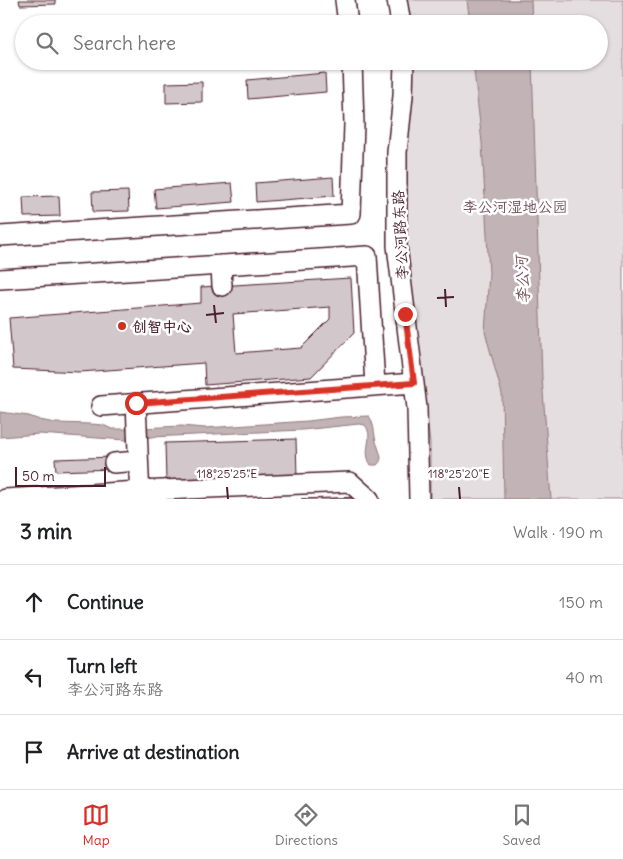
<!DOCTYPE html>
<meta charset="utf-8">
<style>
:root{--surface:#fff;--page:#f6f6f6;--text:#202124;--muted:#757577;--line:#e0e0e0;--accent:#d93025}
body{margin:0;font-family:Delius,"LXGW WenKai TC",sans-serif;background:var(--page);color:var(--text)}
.scale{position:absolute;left:15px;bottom:12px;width:91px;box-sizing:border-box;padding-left:5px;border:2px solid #4a1f2b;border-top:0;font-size:14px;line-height:18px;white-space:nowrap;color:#4a1f2b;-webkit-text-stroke:4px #fff;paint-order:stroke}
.stop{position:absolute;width:15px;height:15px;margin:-11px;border:4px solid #d93025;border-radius:50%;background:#fff}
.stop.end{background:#d93025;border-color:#fff;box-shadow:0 1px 5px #0008}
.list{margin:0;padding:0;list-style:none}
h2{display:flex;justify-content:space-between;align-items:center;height:65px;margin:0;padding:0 20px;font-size:21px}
h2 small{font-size:16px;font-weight:400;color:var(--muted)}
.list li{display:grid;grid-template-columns:32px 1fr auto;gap:15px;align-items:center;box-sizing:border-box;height:75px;padding:0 20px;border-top:1px solid var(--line)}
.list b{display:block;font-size:19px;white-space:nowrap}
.list p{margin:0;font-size:16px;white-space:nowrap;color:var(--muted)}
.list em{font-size:16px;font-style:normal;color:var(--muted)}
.icon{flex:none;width:28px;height:28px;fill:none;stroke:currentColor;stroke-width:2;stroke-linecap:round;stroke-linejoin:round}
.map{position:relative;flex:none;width:623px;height:499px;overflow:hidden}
.search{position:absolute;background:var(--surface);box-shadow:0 1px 4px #0004;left:15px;right:15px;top:15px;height:55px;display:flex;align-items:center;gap:12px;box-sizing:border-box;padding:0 18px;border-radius:28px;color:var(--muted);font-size:19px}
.sheet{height:290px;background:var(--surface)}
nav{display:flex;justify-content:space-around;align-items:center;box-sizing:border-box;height:70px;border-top:1px solid var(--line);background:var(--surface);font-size:14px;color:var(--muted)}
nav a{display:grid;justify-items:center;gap:2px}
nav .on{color:var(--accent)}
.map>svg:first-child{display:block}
.green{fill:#e5dee0;stroke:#987e86}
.water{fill:#c1b3b6;stroke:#91787e}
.building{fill:#d2c7cb;stroke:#4a1f2b;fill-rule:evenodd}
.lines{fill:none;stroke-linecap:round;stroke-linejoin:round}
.minor-casing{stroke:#4a1f2b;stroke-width:22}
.minor{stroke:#fff;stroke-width:19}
.route{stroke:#d93025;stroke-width:6}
.ticks{fill:none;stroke:#4a1f2b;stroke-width:2}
.poi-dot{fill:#c8321e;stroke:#fff;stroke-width:2}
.labels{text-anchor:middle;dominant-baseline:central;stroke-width:5;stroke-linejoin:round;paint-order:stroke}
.park-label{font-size:15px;fill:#714f58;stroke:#fff}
.street-label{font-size:15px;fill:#4a1f2b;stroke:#fff}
.poi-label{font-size:15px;font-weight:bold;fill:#4a1f2b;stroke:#fff;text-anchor:start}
.water-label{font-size:16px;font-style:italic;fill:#74535c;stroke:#fff}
.ticks-label{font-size:12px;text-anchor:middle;fill:#4a1f2b;stroke:#fff;stroke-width:5;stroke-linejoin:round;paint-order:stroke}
</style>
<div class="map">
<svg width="623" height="499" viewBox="0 0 623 499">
<rect width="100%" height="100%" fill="#fff"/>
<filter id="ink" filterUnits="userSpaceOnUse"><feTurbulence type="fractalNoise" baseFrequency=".02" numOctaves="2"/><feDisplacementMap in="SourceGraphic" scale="10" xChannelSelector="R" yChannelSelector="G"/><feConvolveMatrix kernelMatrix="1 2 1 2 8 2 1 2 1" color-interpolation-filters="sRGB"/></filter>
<g filter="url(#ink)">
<!-- green -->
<path class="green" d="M407,0H623V499H430V443L407,247L405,188L414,61H599V24H410Z"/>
<!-- water -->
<path class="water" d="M467,0H531L532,24H470Z
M473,61H532L542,378L551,499H504L502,394L485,332L489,273L482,143Z
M0,412L29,416L40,420L55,423L91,424L103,425L112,429H124L181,426L205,428L308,421L341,417L369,416C376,427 373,436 378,447C379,451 381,454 381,458C380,462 380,462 377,465H371C361,450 375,438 365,425L359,424L302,430L151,437L126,440L39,434L0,437Z"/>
<!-- building -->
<path class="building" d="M19,0H55L56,4L20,5Z
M325,73L326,92L248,99L247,80Z
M202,82V102L166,103V83Z
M333,177L334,196L256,202L255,183Z
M232,183L234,202L156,208L154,189Z
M128,191L129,211L93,212L92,192Z
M59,196L60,216L24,217L23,197Z
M351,278L354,333L311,377L205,385L204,363L80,372L13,369L9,318L201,303V287ZM330,307V319L301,348L236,353L233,314Z
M296,439L297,477L166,481L165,443Z
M114,457V469L56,471L55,459Z
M361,497V499H301Z"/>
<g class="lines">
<defs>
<path id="minor" d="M345,0L348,24
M397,0L401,24
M404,61L403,96L397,152V246L417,408L419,499
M0,236L351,214L354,124L352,61
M221,265L222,286
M0,279L367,256L375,385
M136,403L140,499
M101,406L414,383
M114,463L138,461
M5,499L139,491L350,482L369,499"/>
</defs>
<!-- minor casing -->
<use href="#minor" class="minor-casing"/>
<!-- minor -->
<use href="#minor" class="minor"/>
</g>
</g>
<g class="lines" filter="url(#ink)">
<!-- route -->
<path class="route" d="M136,403L414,383L405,314"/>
</g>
<!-- ticks -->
<path class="ticks" d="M445,289L446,307M437,298L454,297M214,305L216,323M206,315L224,313M227,487L228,499M459,487L460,499"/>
<!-- markers -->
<circle class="poi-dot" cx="122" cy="326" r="5"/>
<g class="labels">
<!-- park labels -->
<g class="park-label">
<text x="515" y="206">李公河湿地公园</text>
</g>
<!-- street labels -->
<g class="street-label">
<text transform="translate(400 235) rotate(-93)">李公河路东路</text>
</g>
<!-- poi labels -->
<g class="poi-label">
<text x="132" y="326">创智中心</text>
</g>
<!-- water labels -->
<g class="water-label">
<text transform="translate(522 280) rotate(-93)">李公河</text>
</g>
</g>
<g class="ticks-label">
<text x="227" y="478">118°25'25"E</text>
<text x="459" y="478">118°25'20"E</text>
</g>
</svg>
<div class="scale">50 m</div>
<div class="stop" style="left:136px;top:403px"></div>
<div class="stop end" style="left:405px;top:314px"></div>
<div class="search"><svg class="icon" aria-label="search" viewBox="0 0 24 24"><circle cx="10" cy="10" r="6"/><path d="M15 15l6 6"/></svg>Search here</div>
</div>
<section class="sheet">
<h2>3 min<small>Walk · 190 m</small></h2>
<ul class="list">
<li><svg class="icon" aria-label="ahead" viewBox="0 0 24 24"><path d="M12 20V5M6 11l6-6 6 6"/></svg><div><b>Continue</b></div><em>150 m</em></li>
<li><svg class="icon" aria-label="left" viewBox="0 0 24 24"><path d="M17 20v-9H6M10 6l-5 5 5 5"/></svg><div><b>Turn left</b><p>李公河路东路</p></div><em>40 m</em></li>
<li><svg class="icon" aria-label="arrive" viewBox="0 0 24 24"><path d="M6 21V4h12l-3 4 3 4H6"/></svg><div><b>Arrive at destination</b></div></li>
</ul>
</section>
<nav>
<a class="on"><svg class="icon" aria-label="map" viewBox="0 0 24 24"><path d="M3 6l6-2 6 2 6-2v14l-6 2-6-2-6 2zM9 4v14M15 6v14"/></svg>Map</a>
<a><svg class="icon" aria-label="directions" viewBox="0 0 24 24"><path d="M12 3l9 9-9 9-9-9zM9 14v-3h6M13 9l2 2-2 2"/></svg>Directions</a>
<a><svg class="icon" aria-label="saved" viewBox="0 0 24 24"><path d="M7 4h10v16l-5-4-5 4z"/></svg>Saved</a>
</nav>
